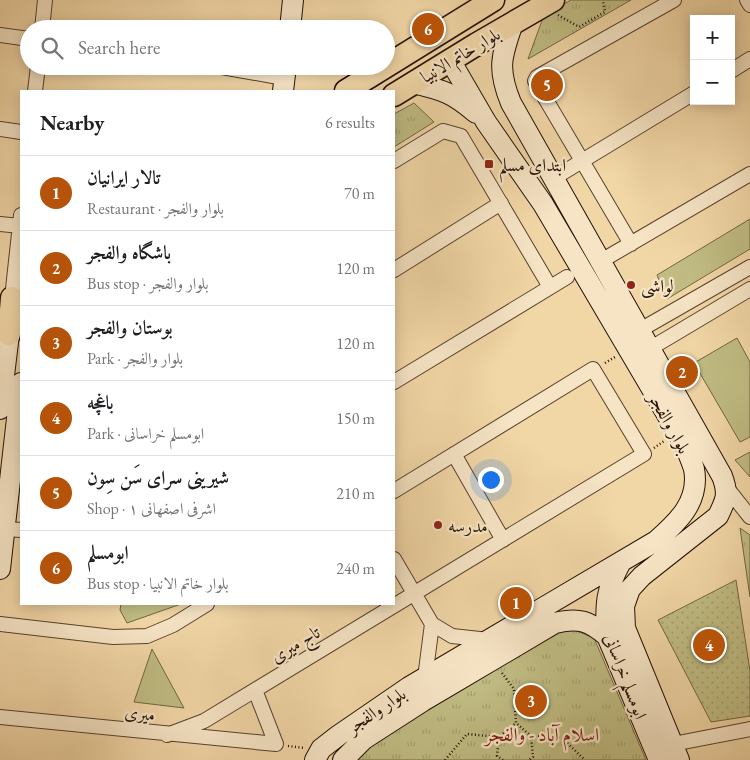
<!DOCTYPE html>
<meta charset="utf-8">
<style>
:root{--surface:#fff;--page:#f2f2f2;--text:#202124;--muted:#757577;--line:#e0e0e0;--accent:#b45309}
body{margin:0;font-family:"EB Garamond",Amiri,serif;background:var(--page);color:var(--text)}
.controls{position:absolute;right:15px;top:15px;display:grid;overflow:hidden;border-radius:0px;box-shadow:0 2px 12px #0003}
.controls button{width:45px;height:45px;display:grid;place-items:center;padding:0;border:0;border-bottom:1px solid var(--line);background:var(--surface);color:var(--text);font:25px sans-serif}
.you{position:absolute;left:490px;top:479px;width:18px;height:18px;margin:-12px;border:4px solid #fff;border-radius:50%;background:#1a73e8;box-shadow:0 0 0 8px #1a73e833}
.badge{display:grid;place-items:center;width:32px;height:32px;border-radius:50%;background:var(--accent);color:#fff;font-size:16px;font-weight:700}
.pin{position:absolute;translate:-50% -50%;border:2px solid #fff;box-shadow:0 1px 5px #0006}
.list{margin:0;padding:0;list-style:none}
h2{display:flex;justify-content:space-between;align-items:center;height:65px;margin:0;padding:0 20px;font-size:21px}
h2 small{font-size:16px;font-weight:400;color:var(--muted)}
.list li{display:grid;grid-template-columns:32px 1fr auto;gap:15px;align-items:center;box-sizing:border-box;height:75px;padding:0 20px;border-top:1px solid var(--line)}
.list b{display:block;font-size:19px;white-space:nowrap}
.list p{margin:0;font-size:16px;white-space:nowrap;color:var(--muted)}
.list em{font-size:16px;font-style:normal;color:var(--muted)}
.icon{flex:none;width:28px;height:28px;fill:none;stroke:currentColor;stroke-width:2;stroke-linecap:round;stroke-linejoin:round}
.map{position:relative;flex:none;width:750px;height:760px;overflow:hidden}
.search{position:absolute;background:var(--surface);box-shadow:0 2px 12px #0003;left:20px;top:20px;width:375px;height:55px;display:flex;align-items:center;gap:12px;box-sizing:border-box;padding:0 18px;border-radius:28px;color:var(--muted);font-size:19px}
.panel{position:absolute;background:var(--surface);box-shadow:0 2px 12px #0003;left:20px;top:90px;width:375px;height:515px;border-radius:0px}
.map>svg:first-child{display:block}
.grass{fill:#c0bc83;stroke:#726645}
.park{fill:url(#park-tufts);stroke:#726645}
.garden{fill:url(#garden-dots);stroke:#726645}
.lines{fill:none;stroke-linecap:round;stroke-linejoin:round}
.minor-casing{stroke:#58422f;stroke-width:16}
.secondary-casing{stroke:#251107;stroke-width:22}
.primary-casing{stroke:#251107;stroke-width:25}
.path{stroke:#251107;stroke-width:2.5;stroke-dasharray:1 2.5;stroke-linecap:butt}
.minor{stroke:#f6e4c5;stroke-width:14}
.secondary{stroke:#f6e4c5;stroke-width:20}
.primary{stroke:#f1d6a6;stroke-width:22}
.poi-dot{fill:#8f2418;stroke:#f6e4c5;stroke-width:2}
.labels{text-anchor:middle;dominant-baseline:central;stroke-width:4.5;stroke-linejoin:round;paint-order:stroke}
.street-label{font-size:18px;fill:#251107;stroke:#f6e4c5}
.poi-label{font-size:18px;fill:#251107;stroke:#f6e4c5;text-anchor:start}
.neighbourhood-label{font-size:19px;fill:#7a1f14;stroke:#f6e4c5}
</style>
<div class="map">
<svg width="750" height="760" viewBox="0 0 750 760">
<defs>
<pattern id="park-tufts" width="24" height="20" patternUnits="userSpaceOnUse" patternTransform="scale(1.25)"><rect width="24" height="20" fill="#c0bc83"/><path d="M3 7l-1-3M5 7V3M7 7l1-3M15 17l-1-3M17 17v-4M19 17l1-3" fill="none" stroke="#a5a170"/></pattern>
<pattern id="garden-dots" width="8" height="8" patternUnits="userSpaceOnUse" patternTransform="scale(1.25)"><rect width="8" height="8" fill="#c0bc83"/><path d="M2 2h.1M6 6h.1" fill="none" stroke="#a5a170" stroke-width="1.8" stroke-linecap="round"/></pattern>
</defs>
<rect width="100%" height="100%" fill="#f1d6a6"/>
<filter id="stains"><feTurbulence type="fractalNoise" baseFrequency=".004" numOctaves="4"/><feColorMatrix values="0 0 0 0 .2 0 0 0 0 .09 0 0 0 0 .02 0 0 0 .5 -.17"/></filter>
<radialGradient id="worn" r=".72"><stop offset=".6" stop-color="#630" stop-opacity="0"/><stop offset="1" stop-color="#630" stop-opacity=".3"/></radialGradient>
<!-- grass -->
<path class="grass" d="M750,219V249L667,299L657,275Z
M737,338L750,362V437L740,442L694,363Z
M750,452V477L735,460Z
M121,604H181L127,623L120,610Z
M152,649L184,708L134,702Z"/>
<!-- park -->
<path class="park" d="M571,0H631L528,59L544,15Z
M414,103L434,122L394,147V114Z
M740,528L750,535V597Z
M567,627L594,638L646,760H353L379,736Z"/>
<!-- garden -->
<path class="garden" d="M736,580L750,671V716L711,722L658,620Z"/>
<g class="lines">
<defs>
<path id="minor" d="M747,0L750,5
M42,29L45,0
M0,35L29,39
M216,66L284,78
M731,71L750,59
M35,91L38,66
M0,129L21,132
M394,161L443,131L461,136L550,287
M554,178L694,93
M0,224L20,226
M631,244L535,81L537,77L674,0
M601,261L750,174
M394,270L501,203
M12,298L21,215
M640,330L750,267
M651,348L750,289
M394,382L567,277
M454,454L503,540
M727,488L750,517
M5,529L21,530
M394,559L432,624
M0,624L113,637L147,636L173,625L207,604
M425,678L432,624L452,636L489,640
M0,717L276,744L255,690
M167,735L204,721L644,454L593,369L394,491
M673,744L750,729"/>
<path id="secondary" d="M513,23C501,57 497,69 511,103L722,476C729,494 726,500 718,516L642,576L630,589L624,606L625,628L679,760
M290,29L293,0
M413,83C443,90 453,93 476,113
M283,91L286,66
M0,409L9,334
M621,562C606,589 605,605 607,636L659,760
M0,569L21,383
M315,760L321,749L339,735L409,687L656,541C678,522 700,501 694,469C692,462 688,454 686,447L543,204L486,122L450,60
M343,760L364,739L423,701L555,623C579,617 589,621 607,636"/>
<path id="primary" d="M346,91L493,0
M394,95L477,44L553,0
M9,334L12,298L21,311"/>
</defs>
<!-- minor casing -->
<use href="#minor" class="minor-casing"/>
<!-- secondary casing -->
<use href="#secondary" class="secondary-casing"/>
<!-- primary casing -->
<use href="#primary" class="primary-casing"/>
<!-- path -->
<path class="path" d="M558,15L579,27L605,12L603,0
M605,363L615,357
M654,448L664,441
M502,673L514,689L516,723L531,736L533,757L529,760
M531,736L562,738L585,760
M288,746L305,748
M445,760L467,734L499,737
M503,760L497,756L499,737L516,723"/>
<!-- minor -->
<use href="#minor" class="minor"/>
<!-- secondary -->
<use href="#secondary" class="secondary"/>
<!-- primary -->
<use href="#primary" class="primary"/>
</g>
<!-- markers -->
<g class="poi-dot">
<rect x="484" y="159" width="10" height="10" rx="2.5"/>
<circle cx="631" cy="285" r="5"/>
<circle cx="438" cy="525" r="5"/>
</g>
<g class="labels">
<!-- street labels -->
<g class="street-label">
<text transform="translate(460 55) rotate(-31)">بلوار خاتم الانبیا</text>
<text transform="translate(670 423) rotate(61)">بلوار والفجر</text>
<text transform="translate(295 644) rotate(-31)">تاج میری</text>
<text transform="translate(626 676) rotate(69)">ابومسلم خراسانی</text>
<text transform="translate(376 710) rotate(-34)">بلوار والفجر</text>
<text transform="translate(140 713) rotate(6)">میری</text>
</g>
<!-- poi labels -->
<g class="poi-label">
<text x="499" y="164">ابتدای مسلم</text>
<text x="641" y="285">لواشی</text>
<text x="448" y="525">مدرسه</text>
</g>
<!-- neighbourhood labels -->
<g class="neighbourhood-label">
<text x="542" y="734">اسلام آباد - والفجر</text>
</g>
</g>
<rect width="100%" height="100%" filter="url(#stains)"/>
<rect width="100%" height="100%" fill="url(#worn)"/>
</svg>
<div class="controls">
<button>+</button>
<button>−</button>
</div>
<div class="you"></div>
<div class="pin badge" style="left:516px;top:603px">1</div>
<div class="pin badge" style="left:682px;top:372px">2</div>
<div class="pin badge" style="left:531px;top:701px">3</div>
<div class="pin badge" style="left:709px;top:645px">4</div>
<div class="pin badge" style="left:547px;top:85px">5</div>
<div class="pin badge" style="left:428px;top:29px">6</div>
<div class="search"><svg class="icon" aria-label="search" viewBox="0 0 24 24"><circle cx="10" cy="10" r="6"/><path d="M15 15l6 6"/></svg>Search here</div>
<section class="panel">
<h2>Nearby<small>6 results</small></h2>
<ul class="list">
<li><span class="badge">1</span><div><b>تالار ایرانیان</b><p>Restaurant · بلوار والفجر</p></div><em>70 m</em></li>
<li><span class="badge">2</span><div><b>باشگاه والفجر</b><p>Bus stop · بلوار والفجر</p></div><em>120 m</em></li>
<li><span class="badge">3</span><div><b>بوستان والفجر</b><p>Park · بلوار والفجر</p></div><em>120 m</em></li>
<li><span class="badge">4</span><div><b>باغچه</b><p>Park · ابومسلم خراسانی</p></div><em>150 m</em></li>
<li><span class="badge">5</span><div><b>شیرینی سرای سَن سِون</b><p>Shop · اشرفی اصفهانی ۱</p></div><em>210 m</em></li>
<li><span class="badge">6</span><div><b>ابومسلم</b><p>Bus stop · بلوار خاتم الانبیا</p></div><em>240 m</em></li>
</ul>
</section>
</div>
